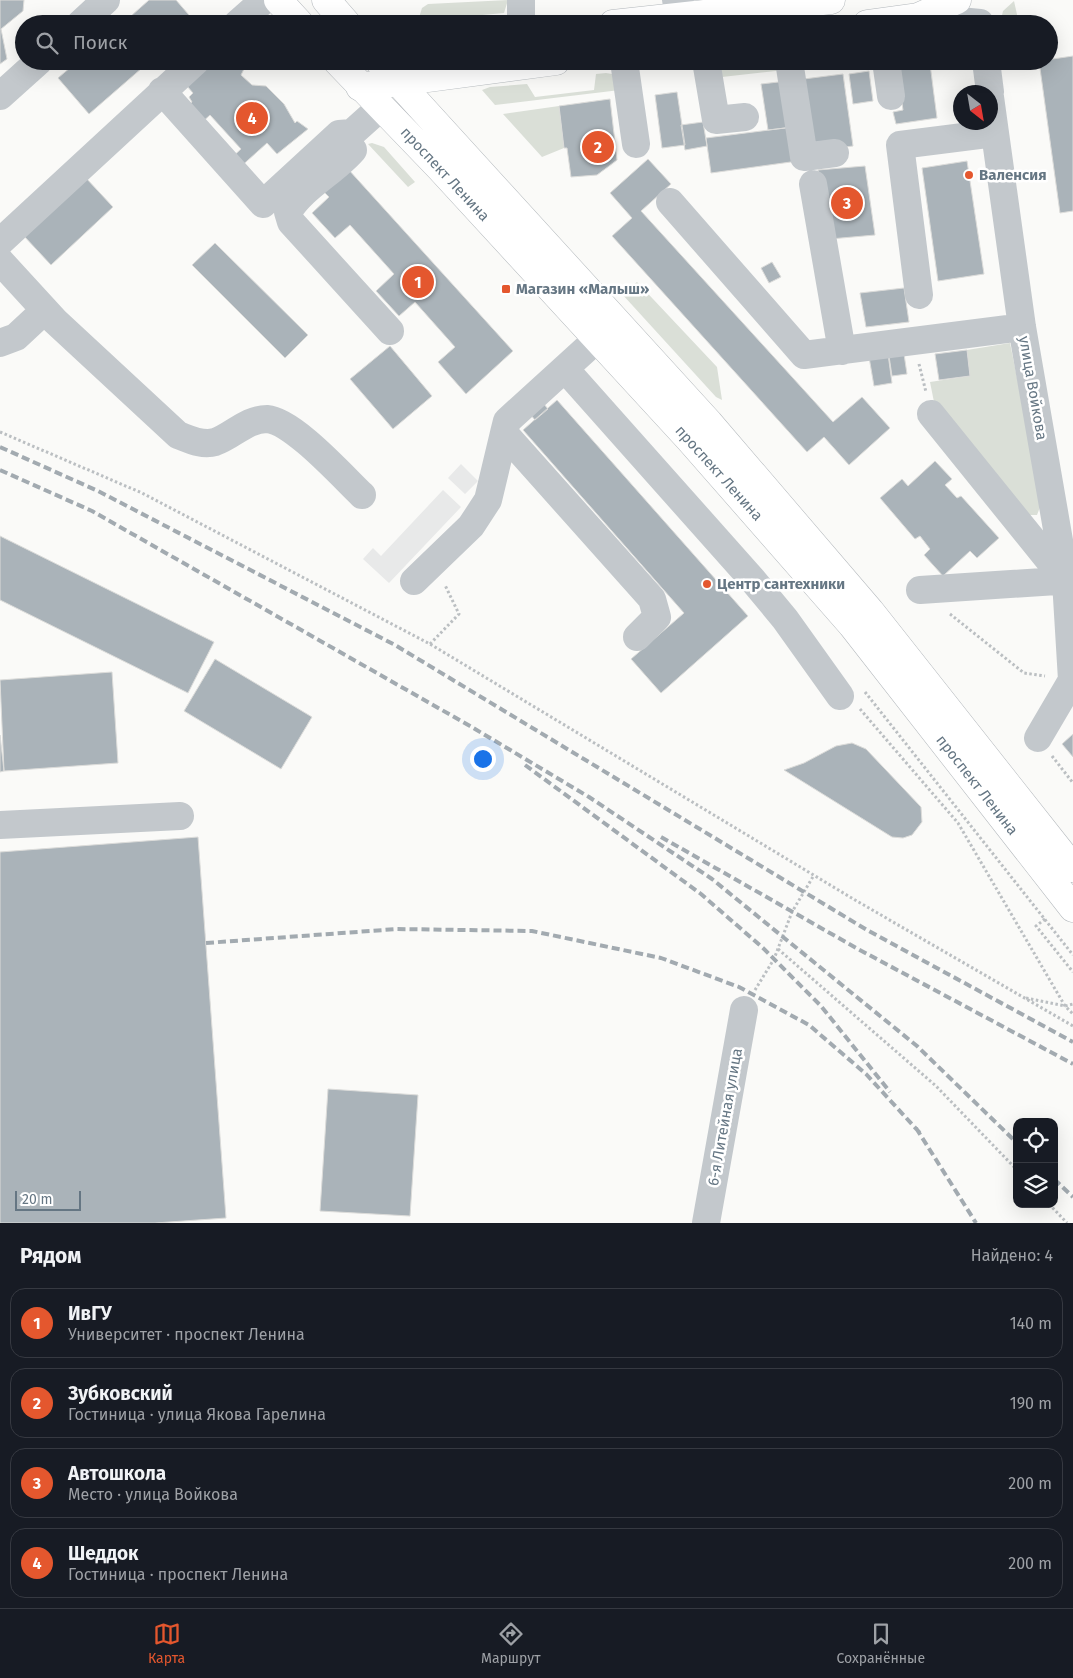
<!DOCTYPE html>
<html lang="ru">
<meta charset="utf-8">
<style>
:root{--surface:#171b24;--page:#242831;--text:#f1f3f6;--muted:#9ea1a6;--line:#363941;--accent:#e4572e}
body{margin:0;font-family:"Fira Sans",sans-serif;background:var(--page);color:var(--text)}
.controls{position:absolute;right:15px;bottom:15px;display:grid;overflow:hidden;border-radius:10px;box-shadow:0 5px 20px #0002}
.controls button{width:45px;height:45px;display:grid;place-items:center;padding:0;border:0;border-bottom:1px solid var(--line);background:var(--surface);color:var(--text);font:25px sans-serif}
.compass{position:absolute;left:953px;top:85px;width:45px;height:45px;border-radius:50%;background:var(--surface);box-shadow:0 5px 20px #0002;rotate:149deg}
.scale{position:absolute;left:15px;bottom:12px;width:66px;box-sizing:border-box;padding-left:5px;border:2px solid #657683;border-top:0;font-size:14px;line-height:18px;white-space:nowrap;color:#657683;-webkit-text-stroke:4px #fff;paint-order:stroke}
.you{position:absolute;left:482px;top:758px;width:18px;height:18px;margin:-12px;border:4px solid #fff;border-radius:50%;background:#1a73e8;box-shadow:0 0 0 8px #1a73e833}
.badge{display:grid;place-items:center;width:32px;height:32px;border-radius:50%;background:var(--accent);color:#fff;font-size:16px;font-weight:700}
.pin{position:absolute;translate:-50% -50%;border:2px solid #fff;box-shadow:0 1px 5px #0006}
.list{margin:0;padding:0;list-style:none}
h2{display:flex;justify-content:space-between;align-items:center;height:65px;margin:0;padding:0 20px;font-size:21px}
h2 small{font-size:16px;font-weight:400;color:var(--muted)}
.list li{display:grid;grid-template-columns:32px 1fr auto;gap:15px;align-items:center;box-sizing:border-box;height:70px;margin:0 10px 10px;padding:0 10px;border:1px solid var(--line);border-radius:15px}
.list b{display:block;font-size:19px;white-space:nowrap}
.list p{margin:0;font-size:16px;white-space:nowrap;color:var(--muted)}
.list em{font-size:16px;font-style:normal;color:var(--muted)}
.icon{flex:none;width:28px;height:28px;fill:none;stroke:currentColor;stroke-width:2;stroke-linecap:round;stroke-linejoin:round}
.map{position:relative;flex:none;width:1073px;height:1223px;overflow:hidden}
.search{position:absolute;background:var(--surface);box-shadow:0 5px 20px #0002;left:15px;right:15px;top:15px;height:55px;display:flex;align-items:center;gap:12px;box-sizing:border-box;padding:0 18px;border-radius:28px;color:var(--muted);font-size:19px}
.sheet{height:385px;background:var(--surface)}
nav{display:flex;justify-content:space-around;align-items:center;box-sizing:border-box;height:70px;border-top:1px solid var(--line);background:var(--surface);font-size:14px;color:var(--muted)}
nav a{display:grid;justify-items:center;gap:2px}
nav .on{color:var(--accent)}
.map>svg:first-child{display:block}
.built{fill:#e8e9e9}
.green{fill:#dadfd7}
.building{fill:#aab3b9;stroke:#dcdcda}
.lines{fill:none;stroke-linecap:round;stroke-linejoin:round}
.major-casing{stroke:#b5babe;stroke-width:29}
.highway-casing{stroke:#b4b9bd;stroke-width:29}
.path{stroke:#bbbfc2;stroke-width:3;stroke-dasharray:2.5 2.5;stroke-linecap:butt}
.minor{stroke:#c3c8cc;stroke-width:28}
.major{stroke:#fff;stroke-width:28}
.highway{stroke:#fff;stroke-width:28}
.rail{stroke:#a2aab0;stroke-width:4;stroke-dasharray:8 4;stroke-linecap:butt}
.poi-dot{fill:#e4572e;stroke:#fff;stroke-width:2}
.labels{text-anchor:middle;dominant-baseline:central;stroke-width:5;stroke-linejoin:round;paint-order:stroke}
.street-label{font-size:15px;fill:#657683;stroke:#fff}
.poi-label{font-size:15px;font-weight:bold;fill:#657683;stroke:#fff;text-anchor:start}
</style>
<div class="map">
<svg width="1073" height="1223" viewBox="0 0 1073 1223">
<rect width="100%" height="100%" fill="#fafaf8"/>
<!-- built -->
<path class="built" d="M461,464L478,481L465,494L448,478Z
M443,490L461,507L389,583L363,559L373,548L381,556Z"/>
<!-- green -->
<path class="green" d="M508,0L504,13L418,21L422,8L428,4Z
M1014,1L1018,19L1016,24H1000L1003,11Z
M716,61H784L785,70L713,78Z
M606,73L612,74L620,90L495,105L482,90L490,87L527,84L535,97L594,90L596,74Z
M559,106L564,148L542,157L503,114Z
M372,143L384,147L415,182L408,187L368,144Z
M637,282L717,367L722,400L716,397L622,294Z
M1010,343L1042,502L1037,515H1027L934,402L930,382L970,376L967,350Z"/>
<!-- building -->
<path class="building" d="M0,0H24L23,11L1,29L7,59L0,64Z
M149,0H176L195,22L122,24Z
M1073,56V211L1060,213L1039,61Z
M78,61H150L89,114L58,78Z
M201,61H245L247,63L241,75L252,85L266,86L284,104L295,123L297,121L308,129L277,154L267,143L237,170L228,161L241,149L210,115L198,126L183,111L192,102L189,97L193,93L181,79Z
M930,64L937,118L896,124L893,112L903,110L897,69Z
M869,71L873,101L853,104L849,74Z
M843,74L853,146L813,151L796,80Z
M787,81L793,127L768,130L761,84Z
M677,92L685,145L662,148L655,95Z
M610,99L617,160L597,175L571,177L567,148H564L559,106Z
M703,122L707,146L685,150L681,125Z
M793,127L798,161L711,173L706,138Z
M648,159L671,184L641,211L833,422L862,397L890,428L849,465L824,437L807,452L612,236L632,218L610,193Z
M967,161L984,274L938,281L922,168Z
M865,166L875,235L830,239L818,170Z
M348,169L513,351L466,394L438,362L455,347L415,302L399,316L376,291L394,274L350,225L335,238L312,213L329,197L323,191Z
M85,177L113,207L51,265L23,235Z
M215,243L308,335L285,358L192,265Z
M772,262L781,277L769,283L761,268Z
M904,288L909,322L866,327L860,293Z
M390,346L432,396L393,429L350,379Z
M967,350L970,376L939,380L935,354Z
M888,354L892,383L874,386L869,357Z
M904,354L907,374L892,376L889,356Z
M538,397L548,409L535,420L525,408Z
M557,400L748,616L661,693L631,659L684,613L523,430Z
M935,461L952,479L945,485L957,498L961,496L999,538L977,558L970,551L943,576L924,555L930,549L920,536L915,539L880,498L902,479L908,486Z
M0,536L214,642L188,693L0,600Z
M215,659L312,717L281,769L184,711Z
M112,672L118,763L4,771L0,680Z
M1073,734V757L1062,744Z
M0,735L4,771L0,772Z
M852,743L866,749L921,807L922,822L912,835L903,838L892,837L784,770L804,763L836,746Z
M198,837L226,1218L155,1223H0V852Z
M328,1089L418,1095L410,1216L320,1211Z"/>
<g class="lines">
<defs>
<path id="major" d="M613,24L831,0
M867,24L918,17L957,0
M360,87L556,61"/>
<path id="highway" d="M278,0L300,24
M326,0L347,24
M337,61L439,167L690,440L852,625L1073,908
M379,61L709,423L870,611L1073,868"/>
</defs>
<!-- major casing -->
<use href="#major" class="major-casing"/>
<!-- highway casing -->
<use href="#highway" class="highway-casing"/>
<!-- path -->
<path class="path" d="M919,364L926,392
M0,432L142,493L430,644L855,900L1073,1026
M950,614L1024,673L1045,676
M430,644L459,614L445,585
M865,692L1073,955
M860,709L958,823L1065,1006L1073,1014
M1052,756L1073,783
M1045,919L1036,926L1073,972
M778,949L936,1086L1017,1170
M755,990L774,959L792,912L814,875
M1026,998L1065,1006L1073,1004
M1049,1204L1067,1223"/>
<!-- minor -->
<path class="minor" d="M521,0V24
M676,0L688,16
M918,17L980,23
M80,24L106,0
M237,24L264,0
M624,61L636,144
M706,61L716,120L745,117
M789,61L804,157L835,153
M886,61L891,96
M986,61L990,92
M162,91L263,204L339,134
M0,96L39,61
M990,97L1022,327L1066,581L1072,680
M381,107L352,133L339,134L353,150C334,172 303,187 288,212L291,222L390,331
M813,184L842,351
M670,202L804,355L1022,327
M0,242L196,61
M0,261L55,321L178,435C189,439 202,446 215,442C233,436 246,419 267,419C293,421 342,476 362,495
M919,295L900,145L995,133
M596,340L507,421L504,433L652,599L657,617L637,637
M0,343L16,337L45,310
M566,370L751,578L785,619L840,696
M931,414L1065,580
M414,581L471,526L488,500L504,433
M920,590L1073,580
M1038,738L1072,680
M0,825L180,816
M706,1223L744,1010"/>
<!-- major -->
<use href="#major" class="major"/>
<!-- highway -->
<use href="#highway" class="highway"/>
<!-- rail -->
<path class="rail" d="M0,447L98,491L395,645L867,930L1073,1042
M0,470L92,511L470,726L589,797L712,879L783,937L917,1046L1017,1143
M525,765L701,894L763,948L821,1006L890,1092
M661,837L858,949L1073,1064
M206,943L397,929L532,931L661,958L739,987L809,1025L866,1074L920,1133
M916,1128L976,1223
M1054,1179L1073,1197"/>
</g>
<!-- markers -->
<g class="poi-dot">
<circle cx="969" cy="175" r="5"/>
<rect x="501" y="284" width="10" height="10" rx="2.5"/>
<circle cx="707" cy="584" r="5"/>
</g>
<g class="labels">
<!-- street labels -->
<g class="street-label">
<text transform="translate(445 174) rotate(47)">проспект Ленина</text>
<text transform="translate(1033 388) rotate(80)">улица Войкова</text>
<text transform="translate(719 473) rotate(48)">проспект Ленина</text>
<text transform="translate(977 785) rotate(52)">проспект Ленина</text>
<text transform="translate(725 1117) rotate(-80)">6-я Литейная улица</text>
</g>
<!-- poi labels -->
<g class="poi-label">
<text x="979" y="175">Валенсия</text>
<text x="516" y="289">Магазин «Малыш»</text>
<text x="717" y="584">Центр сантехники</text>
</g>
</g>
</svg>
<div class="controls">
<button><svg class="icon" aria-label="locate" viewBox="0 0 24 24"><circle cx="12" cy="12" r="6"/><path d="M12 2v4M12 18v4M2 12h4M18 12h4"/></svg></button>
<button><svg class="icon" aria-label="layers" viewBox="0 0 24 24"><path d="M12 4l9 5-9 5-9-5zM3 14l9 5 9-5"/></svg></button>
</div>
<svg class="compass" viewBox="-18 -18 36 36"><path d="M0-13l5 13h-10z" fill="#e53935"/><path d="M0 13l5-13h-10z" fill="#9ea1a6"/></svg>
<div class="scale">20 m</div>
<div class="you"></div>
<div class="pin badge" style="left:418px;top:282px">1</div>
<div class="pin badge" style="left:598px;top:147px">2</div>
<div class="pin badge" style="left:847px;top:203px">3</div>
<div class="pin badge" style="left:252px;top:118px">4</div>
<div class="search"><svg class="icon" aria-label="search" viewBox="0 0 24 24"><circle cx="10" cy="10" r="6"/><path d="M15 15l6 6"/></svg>Поиск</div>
</div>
<section class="sheet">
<h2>Рядом<small>Найдено: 4</small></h2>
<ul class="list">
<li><span class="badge">1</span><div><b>ИвГУ</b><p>Университет · проспект Ленина</p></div><em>140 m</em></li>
<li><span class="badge">2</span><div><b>Зубковский</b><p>Гостиница · улица Якова Гарелина</p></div><em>190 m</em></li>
<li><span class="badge">3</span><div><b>Автошкола</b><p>Место · улица Войкова</p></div><em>200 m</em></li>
<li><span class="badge">4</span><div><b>Шеддок</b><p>Гостиница · проспект Ленина</p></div><em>200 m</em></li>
</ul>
</section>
<nav>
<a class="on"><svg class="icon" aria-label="map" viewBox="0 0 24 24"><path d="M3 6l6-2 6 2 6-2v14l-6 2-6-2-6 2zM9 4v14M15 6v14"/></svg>Карта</a>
<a><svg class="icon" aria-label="directions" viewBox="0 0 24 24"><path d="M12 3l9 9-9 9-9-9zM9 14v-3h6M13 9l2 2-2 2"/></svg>Маршрут</a>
<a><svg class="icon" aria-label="saved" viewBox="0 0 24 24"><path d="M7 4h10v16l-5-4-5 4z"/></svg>Сохранённые</a>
</nav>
